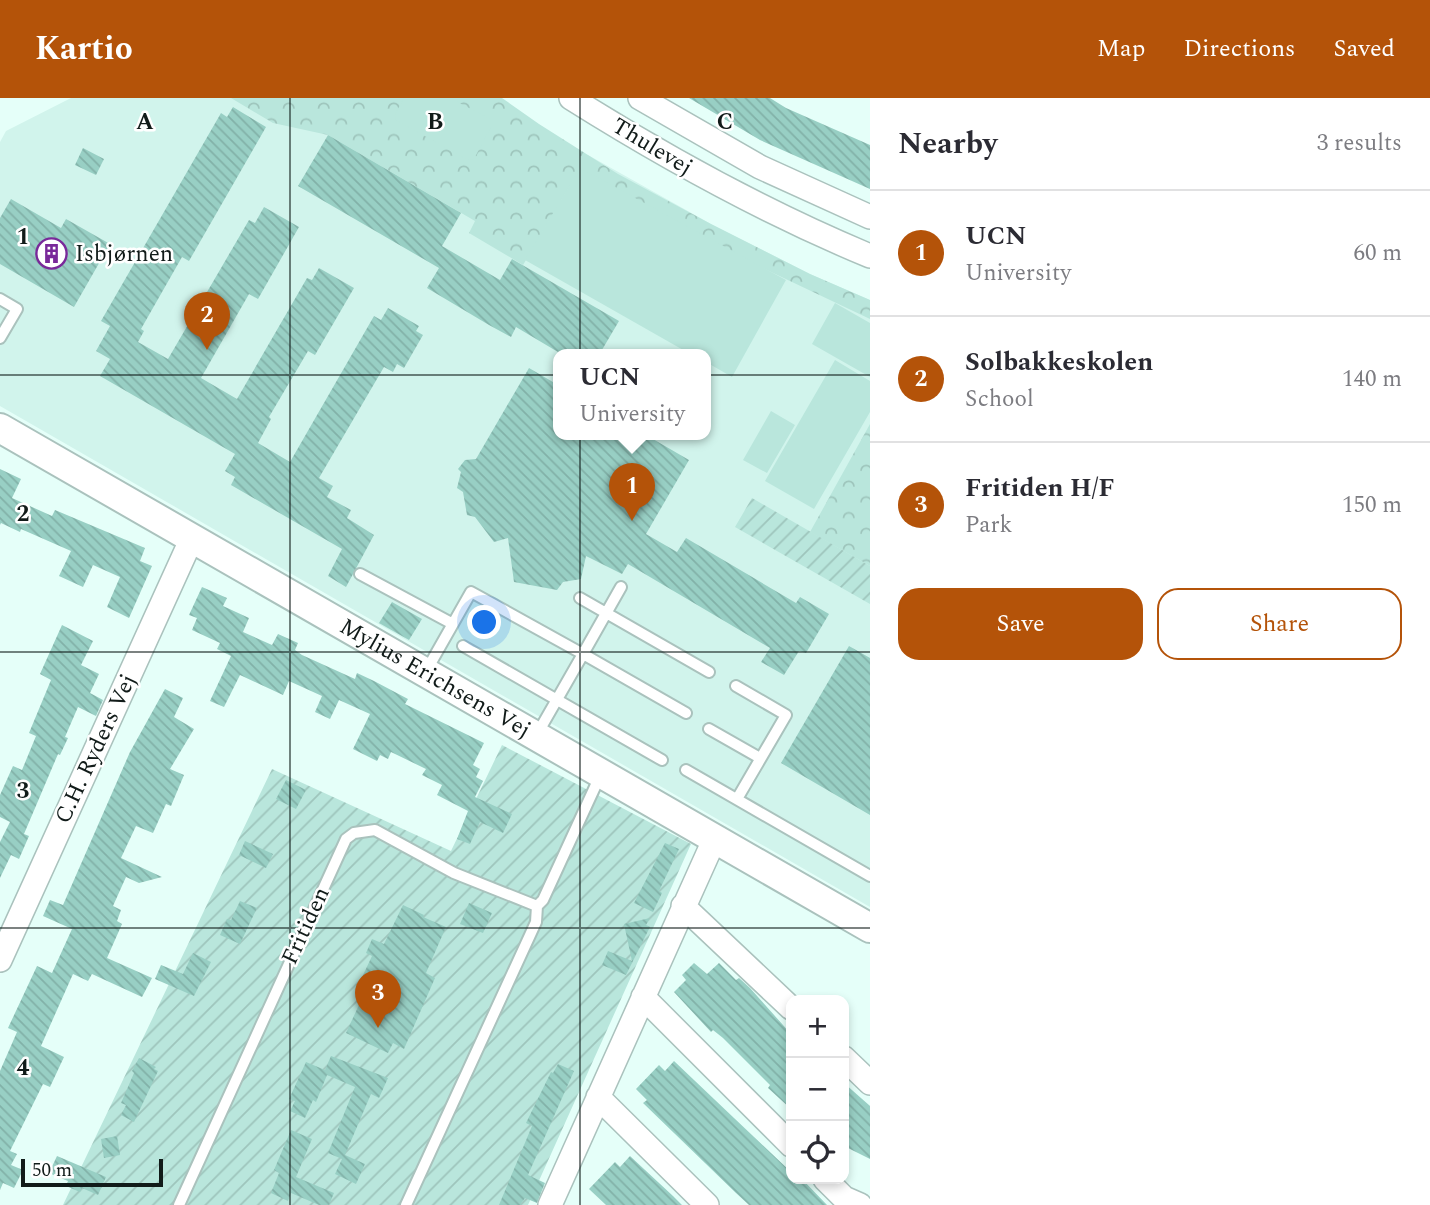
<!DOCTYPE html>
<meta charset="utf-8">
<style>
:root{--surface:#fff;--page:#f7f7f7;--text:#2b2b33;--muted:#7c7c81;--line:#e1e1e2;--accent:#b45309}
body{margin:0;font-family:Spectral,serif;background:var(--page);color:var(--text)}
.controls{position:absolute;right:21px;bottom:21px;display:grid;overflow:hidden;border-radius:14px;box-shadow:0 4px 10px #0003}
.controls button{width:63px;height:63px;display:grid;place-items:center;padding:0;border:0;border-bottom:2px solid var(--line);background:var(--surface);color:var(--text);font:35px sans-serif}
.scale{position:absolute;left:21px;bottom:18px;width:142px;box-sizing:border-box;padding-left:7px;border:4px solid #111b19;border-top:0;font-size:19px;line-height:24px;white-space:nowrap;color:#111b19;-webkit-text-stroke:5px #fff;paint-order:stroke}
.you{position:absolute;left:485px;top:525px;width:24px;height:24px;margin:-18px;border:5px solid #fff;border-radius:50%;background:#1a73e8;box-shadow:0 0 0 10px #1a73e833}
.badge{display:grid;place-items:center;width:46px;height:46px;border-radius:50%;background:var(--accent);color:#fff;font-size:23px;font-weight:700}
.pin{position:absolute;translate:-50% -58px;filter:drop-shadow(0 2px 4px #0008)}
.pin::after{content:'';position:absolute;top:37px;width:24px;height:21px;background:inherit;clip-path:polygon(0 0,100% 0,50% 100%)}
.popup{position:absolute;left:553px;top:251px;width:158px;height:91px;box-sizing:border-box;display:grid;place-content:center;border-radius:14px;background:var(--surface);filter:drop-shadow(0 2px 5px #0005);font-size:23px;white-space:nowrap;color:var(--muted)}
.popup b{font-size:26px;color:var(--text)}
.popup::after{content:'';position:absolute;left:50%;top:100%;margin-left:-14px;border:14px solid transparent;border-top-color:var(--surface)}
.list{margin:0;padding:0;list-style:none}
h2{display:flex;justify-content:space-between;align-items:center;height:91px;margin:0;padding:0 28px;font-size:30px}
h2 small{font-size:23px;font-weight:400;color:var(--muted)}
.list li{display:grid;grid-template-columns:46px 1fr auto;gap:21px;align-items:center;box-sizing:border-box;height:126px;padding:0 28px;border-top:2px solid var(--line)}
.list b{display:block;font-size:26px;white-space:nowrap}
.list p{margin:0;font-size:23px;white-space:nowrap;color:var(--muted)}
.list em{font-size:23px;font-style:normal;color:var(--muted)}
.actions{display:flex;gap:14px;padding:21px 28px}
.actions a{flex:1;padding:16px 0;border:2px solid var(--accent);border-radius:21px;text-align:center;font-size:24px;color:var(--accent)}
.actions .main{background:var(--accent);color:#fff}
.icon{flex:none;width:38px;height:38px;fill:none;stroke:currentColor;stroke-width:2;stroke-linecap:round;stroke-linejoin:round}
.map{position:relative;flex:none;width:870px;height:1107px;overflow:hidden}
header{display:flex;align-items:center;gap:42px;box-sizing:border-box;height:98px;padding:0 35px;background:var(--accent);color:#fff}
header strong{font-size:33px}
nav{display:flex;gap:38px;margin-inline-start:auto;font-size:24px}
main{display:flex}
aside{flex:1;background:var(--surface)}
.map>svg:first-child{display:block}
.built{fill:#d1f4ec;fill-rule:evenodd}
.forest{fill:url(#forest-crowns)}
.garden{fill:url(#garden-furrows)}
.pitch{fill:#b9e6dc}
.building{fill:url(#building-back-hatch)}
.lines{fill:none;stroke-linecap:round;stroke-linejoin:round}
.service-casing{stroke:#aac2bd;stroke-width:14}
.minor-casing{stroke:#aac2bd;stroke-width:26}
.tertiary-casing{stroke:#aac2bd;stroke-width:32}
.service{stroke:#fff;stroke-width:10}
.minor{stroke:#fff;stroke-width:23}
.tertiary{stroke:#fff;stroke-width:28}
.grid{fill:none;stroke:#111b19;stroke-width:2;stroke-opacity:0.55}
.labels{text-anchor:middle;dominant-baseline:central;stroke-width:5;stroke-linejoin:round;paint-order:stroke}
.street-label{font-size:23px;fill:#111b19;stroke:#fff}
.poi-label{font-size:23px;fill:#111b19;stroke:#fff;text-anchor:start}
.grid-label{font-size:23px;text-anchor:middle;font-weight:bold;fill:#111b19;stroke:#fff;stroke-width:5;stroke-linejoin:round;paint-order:stroke}
</style>
<header>
<strong>Kartio</strong>
<nav><a>Map</a><a>Directions</a><a>Saved</a></nav>
</header>
<main>
<div class="map">
<svg width="870" height="1107" viewBox="0 0 870 1107">
<defs>
<pattern id="forest-crowns" width="20" height="18" patternUnits="userSpaceOnUse" patternTransform="scale(1.75)"><rect width="20" height="18" fill="#b9e6dc"/><path d="M2 6a3 3 0 1 1 6 0M12 15a3 3 0 1 1 6 0" fill="none" stroke="#9ec5bc"/></pattern>
<pattern id="garden-furrows" width="10" height="10" patternUnits="userSpaceOnUse" patternTransform="scale(1.75)"><rect width="10" height="10" fill="#b9e6dc"/><path d="M-1 1l2-2M0 10L10 0M9 11l2-2" fill="none" stroke="#9ec5bc"/></pattern>
<pattern id="building-back-hatch" width="6" height="6" patternUnits="userSpaceOnUse" patternTransform="scale(1.75)"><rect width="6" height="6" fill="#98cfc4"/><path d="M-1 5l2 2M0 0l6 6M5-1l2 2" fill="none" stroke="#82b1a8"/></pattern>
</defs>
<rect width="100%" height="100%" fill="#e5fff9"/>
<!-- built -->
<path class="built" d="M71,0H460L579,70L588,57L711,126L810,176L870,202V809L0,308V44L6,33ZM558,257H706V337H558Z"/>
<!-- forest -->
<path class="forest" d="M231,0H502L539,26L618,76L711,126L810,176L870,202V221L691,136L580,71L523,167L469,135L475,123L328,37L273,25Z
M870,326V468L810,434Z"/>
<!-- garden -->
<path class="garden" d="M752,400L870,468V506L735,429Z
M502,647L691,746L528,1107H63L272,671L451,753Z"/>
<!-- pitch -->
<path class="pitch" d="M404,0H450L492,22V27L474,61L468,62L396,22L395,16Z
M580,70L786,182L732,279L706,264V257H692L525,162Z
M835,205L870,225V279L812,246Z
M835,262L870,283V314L814,411L765,383Z
M771,313L795,327L767,375L743,362Z"/>
<!-- building -->
<path class="building" d="M689,0H770L786,10L870,47V91L760,42Z
M233,9L266,29L189,163L182,159L141,231L144,233L138,244L168,261L249,122L255,125L264,109L299,129L258,201L249,196L201,280L237,301L307,180L312,182L319,170L354,190L315,257L308,253L269,319L271,321L258,345L290,364L374,218L381,222L388,210L419,228L416,233L423,237L404,270L397,266L393,274L384,269L319,380L333,388L327,399L351,412L347,420L374,437L346,489L328,478L342,451L231,387L235,379L225,373L235,356L100,278L110,261L96,253L110,228L101,223L221,15L227,19Z
M328,37L461,115L442,148L500,182L512,161L619,223L599,257H563L516,229L511,239L489,227L427,190L439,170L298,88Z
M83,50L104,61L96,77L75,67Z
M11,101L61,130L66,121L110,146L74,209L0,166V120Z
M529,270L558,287V337H646L689,362L646,436L677,454L686,440L796,505L800,499L829,516L806,555L799,553L784,577L761,564L770,550L628,466L622,476L586,458L581,481L563,484L557,492L514,484L508,440L494,444L475,419L467,417L463,394L457,390L461,374L458,371L465,362L476,361Z
M0,371L21,381L12,400L52,418L55,412L145,450L140,463L152,468L129,520L107,509L120,479L93,467L83,489L59,478L71,453L21,431L20,434L1,425L0,427Z
M202,489L227,500L223,508L249,520L243,534L272,547L278,536L298,545L295,552L302,557L355,581L357,575L374,583L408,601L405,606L484,645L473,667L480,671L476,679L483,683L475,699L512,716L503,735L480,724L470,746L457,741L468,713L437,697L442,687L422,677L426,671L391,654L388,661L380,657L377,663L353,651L370,616L339,602L330,621L315,614L322,598L289,583L283,597L240,577L224,609L210,603L231,558L217,551L220,545L192,532L197,520L189,517Z
M392,504L422,521L409,542L379,525Z
M62,527L93,543L81,567L99,576L90,595L103,602L96,618L78,609L65,639L68,640L60,657L58,656L24,736L29,738L19,761L11,757L0,780V744L10,724L0,719V697L13,668L22,672L36,638L29,635L51,582L40,576Z
M849,548L870,560V717L781,665Z
M165,591L183,600L174,619L194,631L170,671L184,677L171,708L166,706L153,735L136,728L121,760L162,779L139,785L126,779L113,808L121,812L117,823L122,826L107,860L152,880L142,899L92,876L88,883L73,876L41,948L64,959L50,989L43,986L10,1053L17,1056L11,1067L23,1072L14,1090L3,1085L0,1092V973L17,934L8,930L37,868L52,875L72,831L43,818L50,802L63,807L130,654Z
M286,682L306,692L296,711L276,701Z
M245,743L273,756L266,770L239,757Z
M665,745L679,751L659,793L662,795L653,814L634,805Z
M240,803L257,810L240,846L220,837L227,821L231,822Z
M469,805L492,815L483,835L460,826Z
M403,807L424,817L423,819L446,829L426,875L435,880L404,951L393,945L388,955L346,935L364,896L356,892L372,858L366,855L372,841L384,846Z
M650,820L646,827L650,829L626,877L602,867L608,853L632,863L624,826Z
M193,855L211,864L194,898L155,881L161,867L183,876Z
M694,865L707,876L719,865L736,882L739,880L750,890L791,936V1011L768,990L770,987L723,940L713,932L711,934L674,894L686,882L682,877Z
M331,958L388,980L379,1000L371,996L345,1057L365,1066L356,1086L335,1076L342,1061L328,1055L355,989L327,977L316,1004L313,1002L305,1020L290,1013L295,1003L289,1001L306,964L325,972Z
M139,960L156,969L154,971L158,973L134,1024L121,1017L126,1007L121,1005L134,975L132,973Z
M674,963L791,1074V1081H802L827,1107H749L736,1095L643,1005L647,1002L636,991L659,967L665,973Z
M558,966L574,973L528,1077L545,1085L537,1105L525,1100L520,1107H499L532,1028L526,1025L551,974L553,975Z
M844,985L870,1008V1061L844,1048Z
M291,1032L312,1041L296,1079L334,1095L329,1107H319L291,1095L288,1103L271,1095L279,1075L274,1072Z
M117,1038L120,1057L104,1060L101,1041Z
M57,1058L106,1079L98,1097L82,1090L80,1094L66,1088L68,1083L49,1075Z
M630,1058L673,1098L682,1107H606L589,1091L615,1064L620,1069Z"/>
<g class="lines">
<defs>
<path id="service" d="M0,201L17,211L0,240
M360,476L453,526
M621,489L583,556L686,615
M580,500L709,574
M463,548L662,662
M425,575L471,494L583,556L536,638
M736,588L786,617L737,701
M709,631L760,660
M686,672L870,778
M179,1107L346,741L354,735L375,732L454,775L537,808
M406,1107L536,824L537,808L543,802L600,678"/>
<path id="minor" d="M571,0C668,61 764,114 870,158
M640,0L760,69L870,119
M683,808L791,910
M0,862L192,440
M643,899L791,1047
M844,960L870,985
M598,999L707,1107
M825,1081L844,1100L860,1107
M550,1107L715,740"/>
<g id="tertiary">
<path id="s1" d="M0,330L870,830"/>
</g>
</defs>
<!-- service casing -->
<use href="#service" class="service-casing"/>
<!-- minor casing -->
<use href="#minor" class="minor-casing"/>
<!-- tertiary casing -->
<use href="#tertiary" class="tertiary-casing"/>
<!-- service -->
<use href="#service" class="service"/>
<!-- minor -->
<use href="#minor" class="minor"/>
<!-- tertiary -->
<use href="#tertiary" class="tertiary"/>
</g>
<!-- grid -->
<path class="grid" d="M290,0V1107M580,0V1107M0,277H870M0,554H870M0,830H870"/>
<!-- icons -->
<defs>
<symbol id="building-ring" viewBox="-11 -11 22 22"><circle r="9.5" fill="#fff" stroke="#79299a" stroke-width="1.5"/><path d="M-4-6H4V6H1V3H-1V6H-4ZM-2.5-4.3h1.7v1.8h-1.7ZM.8-4.3h1.7v1.8H.8ZM-2.5-1h1.7V.8h-1.7ZM.8-1h1.7V.8H.8Z" fill="#79299a"/></symbol>
</defs>
<g fill-rule="evenodd">
<use href="#building-ring" x="34" y="138" width="35" height="35"/>
</g>
<g class="labels">
<!-- street labels -->
<g class="street-label">
<text transform="translate(652 49) rotate(31)">Thulevej</text>
<text stroke="none"><textPath href="#s1" startOffset="502">Mylius Erichsens Vej</textPath></text>
<text transform="translate(96 651) rotate(-65)">C.H. Ryders Vej</text>
<text transform="translate(306 828) rotate(-65)">Fritiden</text>
</g>
<!-- poi labels -->
<g class="poi-label">
<text x="75" y="156">Isbjørnen</text>
</g>
</g>
<g class="grid-label">
<text x="145" y="31">A</text>
<text x="435" y="31">B</text>
<text x="725" y="31">C</text>
<text x="23" y="146">1</text>
<text x="23" y="423">2</text>
<text x="23" y="700">3</text>
<text x="23" y="977">4</text>
</g>
</svg>
<div class="controls">
<button>+</button>
<button>−</button>
<button><svg class="icon" aria-label="locate" viewBox="0 0 24 24"><circle cx="12" cy="12" r="6"/><path d="M12 2v4M12 18v4M2 12h4M18 12h4"/></svg></button>
</div>
<div class="scale">50 m</div>
<div class="you"></div>
<div class="pin badge" style="left:632px;top:423px">1</div>
<div class="popup"><b>UCN</b>University</div>
<div class="pin badge" style="left:207px;top:252px">2</div>
<div class="pin badge" style="left:378px;top:930px">3</div>
</div>
<aside>
<h2>Nearby<small>3 results</small></h2>
<ul class="list">
<li><span class="badge">1</span><div><b>UCN</b><p>University</p></div><em>60 m</em></li>
<li><span class="badge">2</span><div><b>Solbakkeskolen</b><p>School</p></div><em>140 m</em></li>
<li><span class="badge">3</span><div><b>Fritiden H/F</b><p>Park</p></div><em>150 m</em></li>
</ul>
<div class="actions"><a class="main">Save</a><a>Share</a></div>
</aside>
</main>
